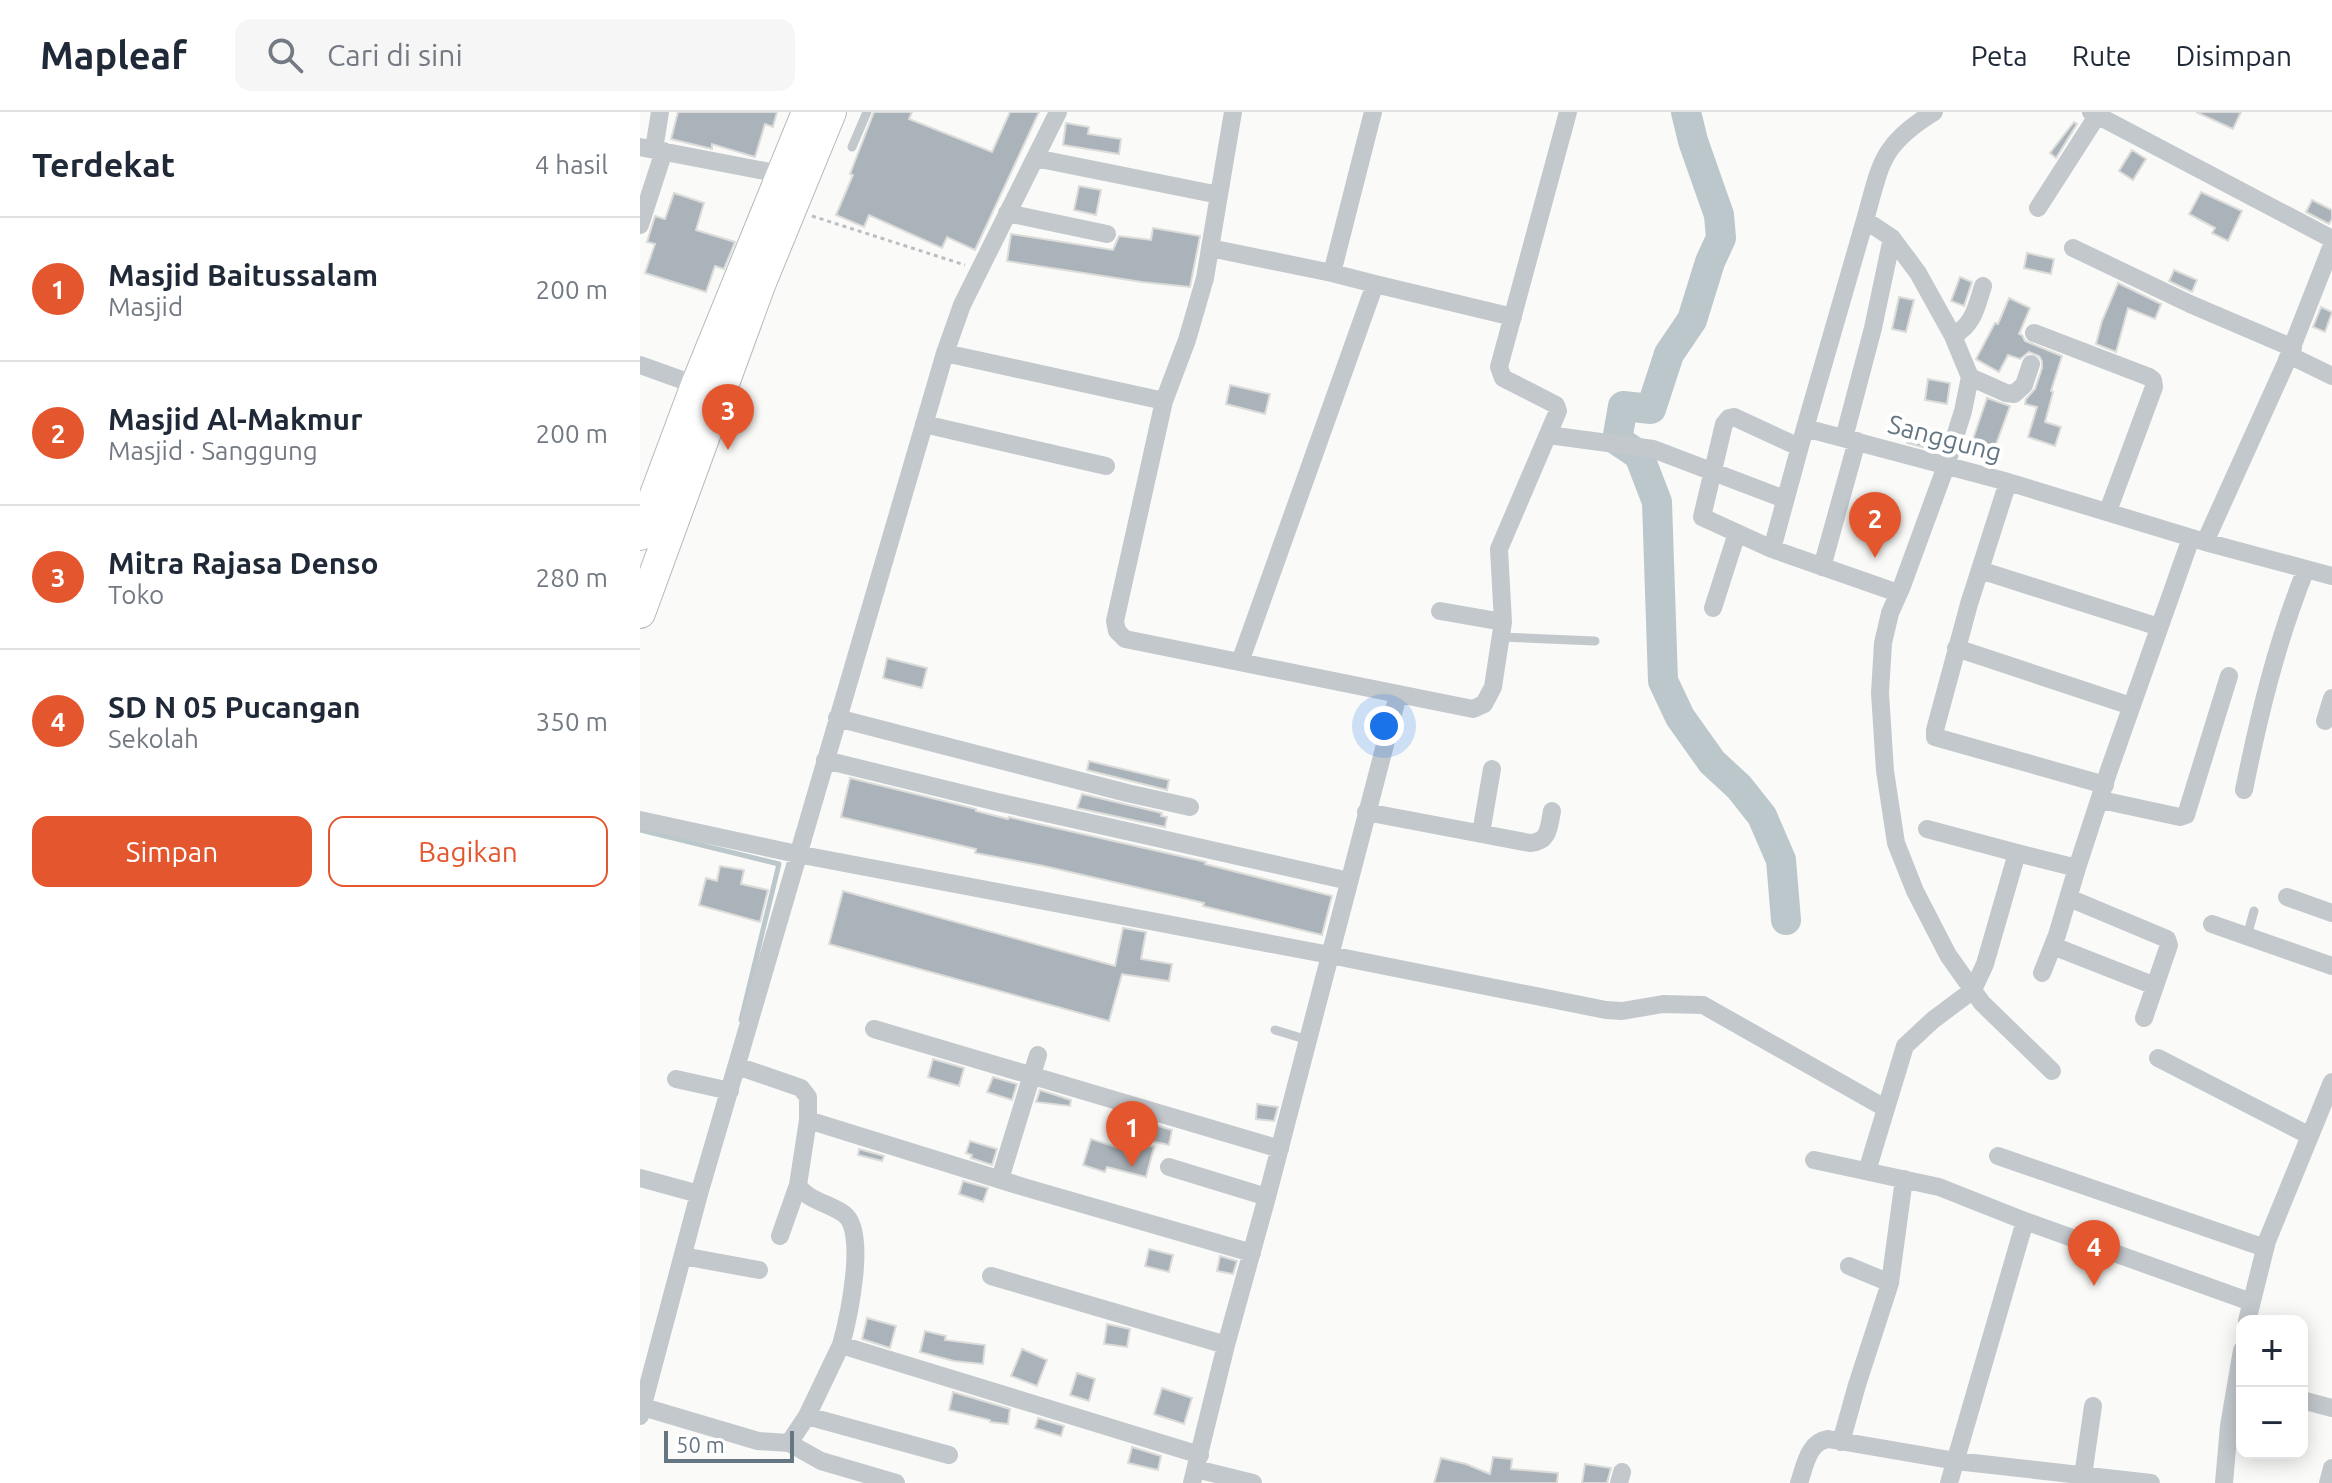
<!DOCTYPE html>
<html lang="id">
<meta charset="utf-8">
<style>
:root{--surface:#fff;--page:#f6f6f7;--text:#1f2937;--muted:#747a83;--line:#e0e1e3;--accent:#e4572e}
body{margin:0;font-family:Ubuntu,sans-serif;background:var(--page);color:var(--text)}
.controls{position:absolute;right:24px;bottom:24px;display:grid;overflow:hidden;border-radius:16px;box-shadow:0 4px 20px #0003}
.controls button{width:72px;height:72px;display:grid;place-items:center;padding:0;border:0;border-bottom:2px solid var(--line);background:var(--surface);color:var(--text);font:40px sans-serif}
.scale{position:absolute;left:24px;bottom:20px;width:130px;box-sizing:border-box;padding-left:8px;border:4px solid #657683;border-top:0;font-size:22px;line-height:28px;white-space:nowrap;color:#657683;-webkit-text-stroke:6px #fff;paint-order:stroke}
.you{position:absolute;left:744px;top:614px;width:28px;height:28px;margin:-20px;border:6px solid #fff;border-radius:50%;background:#1a73e8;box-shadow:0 0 0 12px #1a73e833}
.badge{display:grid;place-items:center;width:52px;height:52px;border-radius:50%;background:var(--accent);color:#fff;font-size:26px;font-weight:700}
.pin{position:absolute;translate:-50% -66px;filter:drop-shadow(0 2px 4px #0008)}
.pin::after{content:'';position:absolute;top:42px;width:28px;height:24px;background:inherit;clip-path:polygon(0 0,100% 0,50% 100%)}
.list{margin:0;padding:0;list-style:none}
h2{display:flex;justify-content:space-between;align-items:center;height:104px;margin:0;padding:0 32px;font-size:34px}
h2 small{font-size:26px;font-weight:400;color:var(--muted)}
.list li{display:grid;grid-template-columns:52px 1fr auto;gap:24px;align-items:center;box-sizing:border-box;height:144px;padding:0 32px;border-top:2px solid var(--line)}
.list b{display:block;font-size:30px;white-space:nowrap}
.list p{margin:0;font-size:26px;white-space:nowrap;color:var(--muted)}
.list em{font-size:26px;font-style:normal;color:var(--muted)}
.actions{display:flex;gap:16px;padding:24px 32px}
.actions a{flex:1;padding:18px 0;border:2px solid var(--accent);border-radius:16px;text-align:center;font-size:28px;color:var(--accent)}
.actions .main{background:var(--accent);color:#fff}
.icon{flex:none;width:44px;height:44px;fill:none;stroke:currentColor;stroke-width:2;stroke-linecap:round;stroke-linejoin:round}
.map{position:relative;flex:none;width:1692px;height:1371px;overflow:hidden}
header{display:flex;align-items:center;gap:48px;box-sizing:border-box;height:112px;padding:0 40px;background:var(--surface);border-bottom:2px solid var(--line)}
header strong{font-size:38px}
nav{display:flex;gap:44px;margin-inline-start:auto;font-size:28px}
.search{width:560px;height:72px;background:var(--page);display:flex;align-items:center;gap:20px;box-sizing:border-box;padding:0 28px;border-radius:16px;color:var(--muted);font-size:30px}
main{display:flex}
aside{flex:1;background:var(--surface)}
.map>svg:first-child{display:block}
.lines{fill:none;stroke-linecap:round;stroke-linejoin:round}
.stream{stroke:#bbc7cb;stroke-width:5}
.river{stroke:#bbc7cb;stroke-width:30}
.building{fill:#aab3b9;stroke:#dcdcda;stroke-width:2}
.trunk-casing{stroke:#b4b9bd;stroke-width:32}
.path{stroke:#bbbfc2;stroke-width:3;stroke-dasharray:4 4;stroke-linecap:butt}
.service{stroke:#c3c8cc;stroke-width:9}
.minor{stroke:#c3c8cc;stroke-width:18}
.trunk{stroke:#fff;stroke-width:30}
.labels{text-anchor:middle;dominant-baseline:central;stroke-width:8;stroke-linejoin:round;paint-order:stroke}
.street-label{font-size:26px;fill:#657683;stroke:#fff}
</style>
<header>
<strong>Mapleaf</strong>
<div class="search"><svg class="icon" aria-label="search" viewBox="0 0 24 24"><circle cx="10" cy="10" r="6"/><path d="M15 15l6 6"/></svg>Cari di sini</div>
<nav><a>Peta</a><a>Rute</a><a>Disimpan</a></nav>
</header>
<main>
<aside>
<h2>Terdekat<small>4 hasil</small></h2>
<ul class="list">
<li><span class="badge">1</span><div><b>Masjid Baitussalam</b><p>Masjid</p></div><em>200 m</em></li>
<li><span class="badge">2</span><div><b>Masjid Al-Makmur</b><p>Masjid · Sanggung</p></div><em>200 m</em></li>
<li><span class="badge">3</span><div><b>Mitra Rajasa Denso</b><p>Toko</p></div><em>280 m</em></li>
<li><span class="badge">4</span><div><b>SD N 05 Pucangan</b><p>Sekolah</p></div><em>350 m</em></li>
</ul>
<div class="actions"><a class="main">Simpan</a><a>Bagikan</a></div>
</aside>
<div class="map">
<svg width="1692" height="1371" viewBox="0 0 1692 1371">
<rect width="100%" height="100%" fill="#fafaf8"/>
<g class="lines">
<!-- stream -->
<path class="stream" d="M0,718L139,752L101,908"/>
<!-- river -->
<path class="river" d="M1046,0L1053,29L1079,103L1081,126L1070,150L1052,208L1029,242L1011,297L983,294L977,328L999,343L1017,390L1023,569L1040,605L1072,650L1099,675L1122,704L1141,748L1146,808"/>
</g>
<!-- building -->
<path class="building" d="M38,0H137L133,15L125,12L115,45L72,32V37L31,27Z
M234,0H272L269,7L352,40L370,0H399L335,138L307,125L302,136L229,103L224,115L196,103L213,63L210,62Z
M1556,0H1601L1593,17Z
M1434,10L1437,12L1416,46L1410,41Z
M426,11L449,15L448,22L481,27L479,42L423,33Z
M1492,38L1506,47L1493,68L1479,59Z
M439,74L461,78L456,103L434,98Z
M1561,80L1602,99L1588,129L1572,121L1575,116L1549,102Z
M34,81L64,91L56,118L95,130L84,157L75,154L66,180L5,161L15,132L7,130L15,104L25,107Z
M1672,88L1692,98V107L1689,112L1666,100Z
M513,116L560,124L550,175L502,170L367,149L371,122L473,138L479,124L511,128Z
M1387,141L1414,147L1411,162L1384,156Z
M1534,158L1557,168L1552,180L1529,169Z
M1320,165L1332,170L1324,194L1311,189Z
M1478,171L1521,192L1515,207L1488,196L1476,240L1456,232L1462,209Z
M1259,185L1274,188L1266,220L1252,217Z
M1369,186L1390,196L1379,222L1382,223L1385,229L1422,244L1411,279L1413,280L1405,310L1421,315L1415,334L1388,325L1397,295L1385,292L1386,287L1395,277L1402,256V249L1399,244L1389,240L1380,247L1368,243L1359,260L1336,247L1355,211L1358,212Z
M1681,195L1692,200L1685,220L1673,215Z
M1288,267L1310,271L1307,292L1285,288Z
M590,273L630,282L625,302L586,292Z
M1347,286L1370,294L1355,335L1333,327Z
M1271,313L1303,322L1298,339L1267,331Z
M247,546L287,556L282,576L243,566Z
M449,649L529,668L527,678L447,658Z
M210,666L336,697V699L368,707L369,705L394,711L566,750L565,752L692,784L682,823L563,794L564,791L530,783L404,754L335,741L336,737L201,705Z
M442,682L522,701L521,704L527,705L525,715L437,696Z
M80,754L104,758L101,772L128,778L120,810L59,793L66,766L77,769Z
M203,779L475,854L483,816L506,820L501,847L532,852L529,869L482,862L469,909L189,832Z
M293,947L324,956L319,974L288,965Z
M353,965L377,972L372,988L347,980Z
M400,978L431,988L430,994L396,990Z
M617,992L638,995L634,1009L616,1007Z
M515,1013L532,1018L529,1033L511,1029Z
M479,1026L514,1035L506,1065L467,1055L465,1060L443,1053L451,1027L476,1035Z
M330,1029L357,1037L352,1053L331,1046L332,1043L326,1041Z
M219,1037L244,1044L242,1049L218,1043Z
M323,1069L348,1076L343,1090L319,1082Z
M509,1137L533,1143L529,1160L505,1154Z
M580,1144L597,1149L593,1162L577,1159Z
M227,1206L256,1214L250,1236L222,1227Z
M467,1212L490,1217L487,1235L464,1232Z
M285,1219L306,1224L305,1228L345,1233L343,1252L314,1249L280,1240Z
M382,1237L407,1248L397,1274L371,1264Z
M437,1261L455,1267L449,1289L430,1283Z
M522,1276L552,1286L544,1312L514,1302Z
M313,1280L370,1297L368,1312L350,1310V1308L309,1298Z
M398,1306L424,1314L421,1324L395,1316Z
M492,1335L521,1344L518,1358L488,1351Z
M853,1345L872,1347L871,1357L918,1361L917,1371H794L801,1346L826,1352L850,1362Z
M945,1352L971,1356L967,1371H942Z"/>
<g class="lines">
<defs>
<path id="trunk" d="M0,423L56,273L167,0
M0,501L120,173L191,0"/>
</defs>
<!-- trunk casing -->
<use href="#trunk" class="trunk-casing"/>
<!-- path -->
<path class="path" d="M172,104L325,153"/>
<!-- service -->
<path class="service" d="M212,35L227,0
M861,525L955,529
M1607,824L1614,799
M635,918L668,928"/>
<!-- minor -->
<path class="minor" d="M593,0L565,166L547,228L524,289L475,509L477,519L485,527L833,597L844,592L853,575L858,542L863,510L859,437L918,299L916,293L863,266L859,255L928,0
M1451,0L1692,127
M0,35L140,62
M14,37L20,0
M395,46L579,83
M1398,96L1457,4
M367,101L467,122
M1225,108C1241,52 1240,33 1294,0
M0,113L24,39
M570,136L692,161
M1433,136L1550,192L1653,236
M735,172L873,205
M1394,221L1509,265L1513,268L1514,275L1468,399
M1313,224C1334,212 1336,196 1343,174
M305,241L524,289
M1649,243L1692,264
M0,253L56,273
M1330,265L1366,281L1374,282L1384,273L1391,252
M284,312L466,354
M1165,316L1225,108L1252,126L1278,161L1313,224L1330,265L1323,299L1306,354L1262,474L1250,501L1243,531L1240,581L1242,612L1245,659L1256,731L1275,779L1308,843L1342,891L1412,959
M908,323L1013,337L1144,387
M1204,326L1233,216L1252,126
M1159,335L1094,305L1089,306L1084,312L1062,405L1132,437L1258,481
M1368,370L1329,492L1295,618V625L1465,673
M1565,430L1645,253L1692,133
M1132,437L1165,316L1368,370L1565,430L1692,464
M1182,455L1217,329
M1340,458L1519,515
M1073,496L1097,421
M800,499L863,510
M1316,536L1491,594
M600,550L735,172L692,161L733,0
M197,606L487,681L550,695
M1685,609L1692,586
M185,648L353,689L709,769
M1604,678C1619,603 1637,529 1666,457
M1461,688L1540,705L1546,703L1589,564
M726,700L890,731C909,730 909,715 912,699
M0,708L157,742L690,843L966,898L982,899L1023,892L1063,893L1245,996
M1287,717L1377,741
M841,721L852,657
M1647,785L1692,801
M1429,786L1527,827L1529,833L1504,906
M1572,812L1692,854
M1413,834L1515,874
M1402,861L1417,823L1437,756L1468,661L1551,426
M234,917L640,1037
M1518,946L1670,1024
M97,954L161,976L168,985V1008L158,1073C166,1088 191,1092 204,1102C228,1119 208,1208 201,1233
M36,967L90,979
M168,1008L387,1076L612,1141
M1358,1044L1625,1136
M1174,1048L1299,1075L1385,1109L1611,1190
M529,1055L627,1085
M1227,1059L1265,934L1293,908L1333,878L1345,852L1377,741L1437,756
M0,1066L59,1082
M360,1067L398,943
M140,1124L158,1073
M43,1144L119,1158
M351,1164L586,1233
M1250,1171L1264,1067
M1607,1209L1627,1129L1692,970
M1662,1288L1692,1296
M3,1295L118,1329L149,1331L167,1304L201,1233L560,1343
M0,1304L59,1082L305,241L322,193L418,0
M167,1304L309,1343
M1201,1330L1217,1273L1250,1171L1209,1154
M149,1331L181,1349L256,1371
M556,1357L613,1371
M552,1371L586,1233L627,1085L758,583
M979,1371L982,1360
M1159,1371C1165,1354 1168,1330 1188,1327L1316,1349L1511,1371
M1309,1371L1385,1109
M1442,1371L1453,1294
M1584,1371L1589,1314L1602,1238
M1688,1371L1692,1356"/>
<!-- trunk -->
<use href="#trunk" class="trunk"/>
</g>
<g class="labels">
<!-- street labels -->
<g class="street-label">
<text transform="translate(1305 326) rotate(15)">Sanggung</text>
</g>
</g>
</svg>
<div class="controls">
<button>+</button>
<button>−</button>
</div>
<div class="scale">50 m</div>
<div class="you"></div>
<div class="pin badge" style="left:492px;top:1055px">1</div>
<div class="pin badge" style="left:1235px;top:446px">2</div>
<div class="pin badge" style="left:88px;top:338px">3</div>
<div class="pin badge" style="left:1454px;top:1174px">4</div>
</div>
</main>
